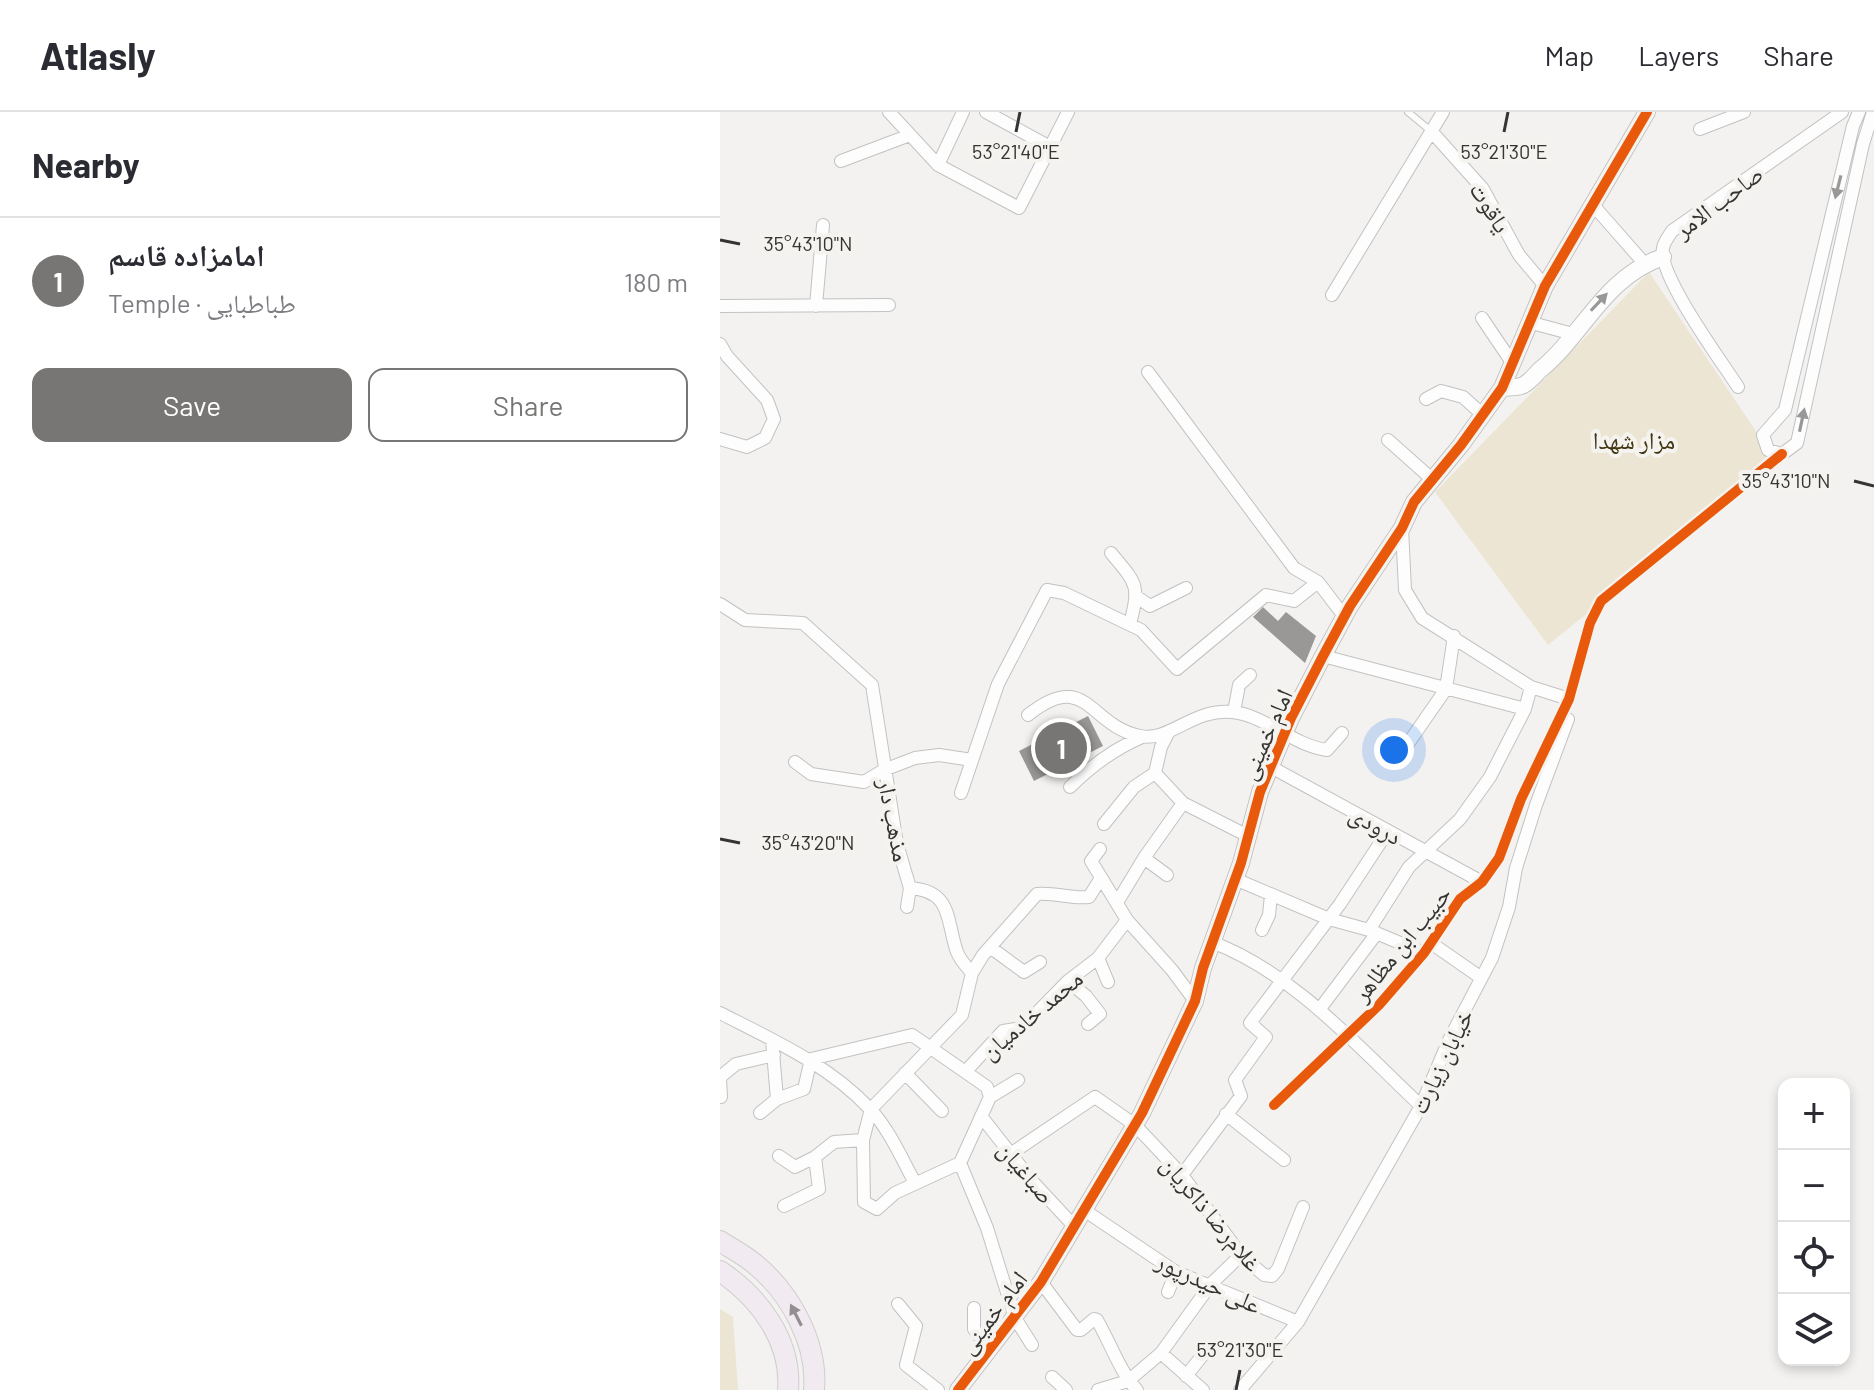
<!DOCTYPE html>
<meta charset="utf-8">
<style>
:root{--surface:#fff;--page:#f2f2f3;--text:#2b2b33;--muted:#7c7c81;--line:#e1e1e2;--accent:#777674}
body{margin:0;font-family:Barlow,"Noto Naskh Arabic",sans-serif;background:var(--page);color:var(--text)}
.controls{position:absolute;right:24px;bottom:24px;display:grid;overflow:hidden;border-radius:16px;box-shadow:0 4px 12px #0003}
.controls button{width:72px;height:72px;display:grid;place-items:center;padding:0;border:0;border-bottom:2px solid var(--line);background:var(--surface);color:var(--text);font:40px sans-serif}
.you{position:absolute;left:674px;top:638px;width:28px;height:28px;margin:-20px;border:6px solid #fff;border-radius:50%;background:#1a73e8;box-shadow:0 0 0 12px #1a73e833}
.badge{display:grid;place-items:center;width:52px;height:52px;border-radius:50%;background:var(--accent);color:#fff;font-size:26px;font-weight:700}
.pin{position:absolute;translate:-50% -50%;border:4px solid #fff;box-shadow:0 2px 8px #0006}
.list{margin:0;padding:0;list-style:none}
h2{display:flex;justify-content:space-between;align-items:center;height:104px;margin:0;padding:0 32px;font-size:34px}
h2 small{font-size:26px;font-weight:400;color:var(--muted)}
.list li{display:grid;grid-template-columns:52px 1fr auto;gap:24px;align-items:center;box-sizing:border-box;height:128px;padding:0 32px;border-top:2px solid var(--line)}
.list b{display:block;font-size:30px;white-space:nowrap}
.list p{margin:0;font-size:26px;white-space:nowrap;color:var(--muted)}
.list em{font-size:26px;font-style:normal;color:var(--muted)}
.actions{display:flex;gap:16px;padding:24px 32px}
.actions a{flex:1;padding:18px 0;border:2px solid var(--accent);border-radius:16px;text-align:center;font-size:28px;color:var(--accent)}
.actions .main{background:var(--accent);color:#fff}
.icon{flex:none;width:44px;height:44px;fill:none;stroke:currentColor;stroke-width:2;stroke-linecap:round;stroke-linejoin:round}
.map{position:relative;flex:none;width:1154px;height:1278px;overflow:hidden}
header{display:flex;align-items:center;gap:48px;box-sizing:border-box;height:112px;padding:0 40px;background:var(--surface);border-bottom:2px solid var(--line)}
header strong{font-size:38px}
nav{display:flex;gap:44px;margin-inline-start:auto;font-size:28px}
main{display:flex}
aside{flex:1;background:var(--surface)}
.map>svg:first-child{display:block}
.green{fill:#ece5d3}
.building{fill:#999897}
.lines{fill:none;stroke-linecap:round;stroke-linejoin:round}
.service-casing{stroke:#c2c2c0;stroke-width:8}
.minor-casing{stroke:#c2c2c0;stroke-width:14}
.tertiary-casing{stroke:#c2c2c0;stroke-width:18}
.primary-casing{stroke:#cececc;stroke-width:22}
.service{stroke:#fdfdfd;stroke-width:6}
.minor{stroke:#fdfdfd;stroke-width:12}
.tertiary{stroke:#fdfdfd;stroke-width:16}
.primary{stroke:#f1eaf0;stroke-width:20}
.cycleway-casing{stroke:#f5f3ef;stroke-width:15}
.cycleway{stroke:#e8590c;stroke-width:10}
.oneway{fill:#989898}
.oneway2{fill:#928f91}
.ticks{fill:none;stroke:#343432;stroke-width:3}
.labels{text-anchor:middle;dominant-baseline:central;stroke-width:8;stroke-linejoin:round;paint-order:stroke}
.street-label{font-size:24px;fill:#343432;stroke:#f5f3ef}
.park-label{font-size:24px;fill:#423610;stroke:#f5f3ef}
.ticks-label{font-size:20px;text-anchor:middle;fill:#343432;stroke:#f5f3ef;stroke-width:8;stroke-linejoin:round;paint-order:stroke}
</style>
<header>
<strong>Atlasly</strong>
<nav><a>Map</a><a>Layers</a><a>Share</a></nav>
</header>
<main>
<aside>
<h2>Nearby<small></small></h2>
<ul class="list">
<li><span class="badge">1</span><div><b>امامزاده قاسم</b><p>Temple · طباطبایی</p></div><em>180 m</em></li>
</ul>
<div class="actions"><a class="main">Save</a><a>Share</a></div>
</aside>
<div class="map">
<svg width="1154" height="1278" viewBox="0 0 1154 1278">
<rect width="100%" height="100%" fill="#f4f2f0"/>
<!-- green -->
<path class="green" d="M929,160L1056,349L828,533L715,380Z
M0,1197L13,1205L18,1278H0Z"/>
<!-- building -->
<path class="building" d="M543,495L558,509L566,500L596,524L585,551L533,505Z
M368,604L383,634L314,669L299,639Z"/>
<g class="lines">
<defs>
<path id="service" d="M688,0L712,20"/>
<path id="minor" d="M169,0L218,53L299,96L348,0
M266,0L330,35
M1139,0L1133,14L1065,298L1043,323L1048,338L1062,342L1077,331L1143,32L1153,0
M980,17L1024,0
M712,20L763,77L799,143L825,174
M121,49L190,23
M218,53L243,0
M873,93L924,151
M612,183L723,0
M0,194L169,193
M96,194L103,113
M762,206L793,252
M812,211L853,222
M0,232L7,244L47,288L54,307L45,326L27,335L0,327
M428,260L574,456L598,470L624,504
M1018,275C1002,250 937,162 943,136C944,130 949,124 952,119L1122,0
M706,287L721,279L743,285L763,303
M668,328L713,368
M682,416L685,478L702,506L811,575L849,587
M391,441C417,472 420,473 410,512
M417,485L430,494L466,476
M0,492L25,508L83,511L152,573L177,732L190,776C233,779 226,809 237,840C240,848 247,855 252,861
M603,544L805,597
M514,600L519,573L530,563
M308,603C367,556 369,614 420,624C450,630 473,596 512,600C545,603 572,633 607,638L622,621
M448,621L441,635L435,661L463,691L528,724
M685,636L726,577L734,524
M75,650L91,662L144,670L164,658L195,646L219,643L252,648
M551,655L762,770
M350,675C371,654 394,637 422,625
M241,681L278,572L327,478L344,481L421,518L457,557L546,483L574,489L598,470
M384,712L414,675L435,661
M380,737L371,749L407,808L452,858L475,889
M424,746L447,763
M515,767L609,807L649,818L704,841
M398,789L424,746L463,691
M187,795L190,776
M542,818L549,803L551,783
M649,818L689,755L740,707L770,665L805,597L811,575
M492,830C575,862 637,934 701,994
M711,831L760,865
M270,835L304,860L320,850
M378,846L388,870
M348,869L366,884L380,902L368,912
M599,898L657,821
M0,901C53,928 109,953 150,997C169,1017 182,1047 195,1071
M52,928L57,987
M91,947L192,923L267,975L270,985L240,1051L267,1116L295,1206L312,1233
M246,959L283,919L302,916L348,869L378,846L407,808
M185,961L222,999
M0,965L16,952L54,943
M0,967L1,985
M270,985L298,968
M554,993L659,893L704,841L740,787L762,770L779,746L801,687L849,587L870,511L881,489L1062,342
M40,1001L57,987L84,977L91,947
M506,1002L564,1048
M261,1004L312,1069L354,1114
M292,1041L375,985L415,1013L462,1063L521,1143L544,1163L552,1164L558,1157L583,1095
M59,1044L75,1055L95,1045L114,1030L143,1028
M240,1051L175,1081L157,1097L144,1090L143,1028L151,997L242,903L252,861L263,843L317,782C335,780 350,787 369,785L381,766
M462,1063L521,984L515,968L546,925L530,911L620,792L668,719
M64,1094L99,1077L95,1045
M364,1098L456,1160L578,1210
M321,1170L357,1218H361L374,1207L377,1208C389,1228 401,1262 417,1278
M448,1180L456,1160
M178,1192L196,1214L186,1253L218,1278
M254,1196V1217L268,1237
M441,1241L483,1278
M466,1264L486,1239
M332,1265L346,1278
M378,1278L408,1269L441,1241L491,1172L521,1143
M520,1278L578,1210L701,994L729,928L772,846L789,795L796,756L816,693L848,607"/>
<path id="tertiary" d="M782,276C787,275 796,276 801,274C808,272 815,263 820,258C865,221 883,166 943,145
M238,1278L321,1170L422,1001L475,889L483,856L521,751L540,680L571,606L603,544L630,494L682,416L694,390L741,333L782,276L825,174L927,0"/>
<path id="primary" d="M0,1129C12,1137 26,1144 36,1153C71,1182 98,1232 94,1278
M0,1159C39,1185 72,1229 68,1278"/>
</defs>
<!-- service casing -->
<use href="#service" class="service-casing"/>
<!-- minor casing -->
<use href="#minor" class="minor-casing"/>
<!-- tertiary casing -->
<use href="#tertiary" class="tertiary-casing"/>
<!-- primary casing -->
<use href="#primary" class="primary-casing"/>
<!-- service -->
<use href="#service" class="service"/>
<!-- minor -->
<use href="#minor" class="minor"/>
<!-- tertiary -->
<use href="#tertiary" class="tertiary"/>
<!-- primary -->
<use href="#primary" class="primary"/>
<defs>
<path id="cycleway" d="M554,993L659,893L704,841L740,787L762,770L779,746L801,687L849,587L870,511L881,489L1062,342
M238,1278L321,1170L422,1001L475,889L483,856L521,751L540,680L571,606L603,544L630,494L682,416L694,390L741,333L782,276L825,174L927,0"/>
</defs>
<!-- cycleway casing -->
<use href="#cycleway" class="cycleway-casing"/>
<!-- cycleway -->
<use href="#cycleway" class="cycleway"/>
</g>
<!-- one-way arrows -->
<defs><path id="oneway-solid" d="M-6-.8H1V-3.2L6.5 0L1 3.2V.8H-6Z" transform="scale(2)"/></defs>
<g class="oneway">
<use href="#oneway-solid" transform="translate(1118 75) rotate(104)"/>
<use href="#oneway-solid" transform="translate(879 190) rotate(-47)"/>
<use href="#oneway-solid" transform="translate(1082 308) rotate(-78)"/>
</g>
<use class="oneway2" href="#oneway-solid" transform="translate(76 1203) rotate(-117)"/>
<!-- ticks -->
<path class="ticks" d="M296,20L300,0M784,20L788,0M0,128L20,132M1134,369L1154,374M0,727L20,731M516,1278L520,1258"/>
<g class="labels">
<!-- street labels -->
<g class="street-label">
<text transform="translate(998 89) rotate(-37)">صاحب الامر</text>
<text transform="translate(771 95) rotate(58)">یاقوت</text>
<text transform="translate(545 622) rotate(-66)">امام خمینی</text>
<text transform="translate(175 708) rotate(79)">مذهب دار</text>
<text transform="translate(656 712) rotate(29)">درودی</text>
<text transform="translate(681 831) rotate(-51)">حبیب ابن مظاهر</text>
<text transform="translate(311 902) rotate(-40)">محمد خادمیان</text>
<text transform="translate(721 949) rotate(-64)">خیابان زیارت</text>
<text transform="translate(307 1060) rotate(50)">صباغیان</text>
<text transform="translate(492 1101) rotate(50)">غلام‌رضا ذاکریان</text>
<text transform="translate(489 1170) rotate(25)">علی حیدرپور</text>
<text transform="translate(272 1200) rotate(-53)">امام خمینی</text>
</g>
<!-- park labels -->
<g class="park-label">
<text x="914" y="327">مزار شهدا</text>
</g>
</g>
<g class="ticks-label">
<text x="296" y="47">53°21'40"E</text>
<text x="784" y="47">53°21'30"E</text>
<text x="88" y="139">35°43'10"N</text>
<text x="1066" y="376">35°43'10"N</text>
<text x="88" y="738">35°43'20"N</text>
<text x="520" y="1245">53°21'30"E</text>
</g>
</svg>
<div class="controls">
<button>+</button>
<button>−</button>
<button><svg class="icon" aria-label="locate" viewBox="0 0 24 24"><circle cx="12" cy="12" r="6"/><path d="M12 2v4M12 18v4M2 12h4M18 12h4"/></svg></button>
<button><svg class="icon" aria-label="layers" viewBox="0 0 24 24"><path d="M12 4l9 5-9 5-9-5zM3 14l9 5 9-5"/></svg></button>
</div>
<div class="you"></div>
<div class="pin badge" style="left:341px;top:636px">1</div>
</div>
</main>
